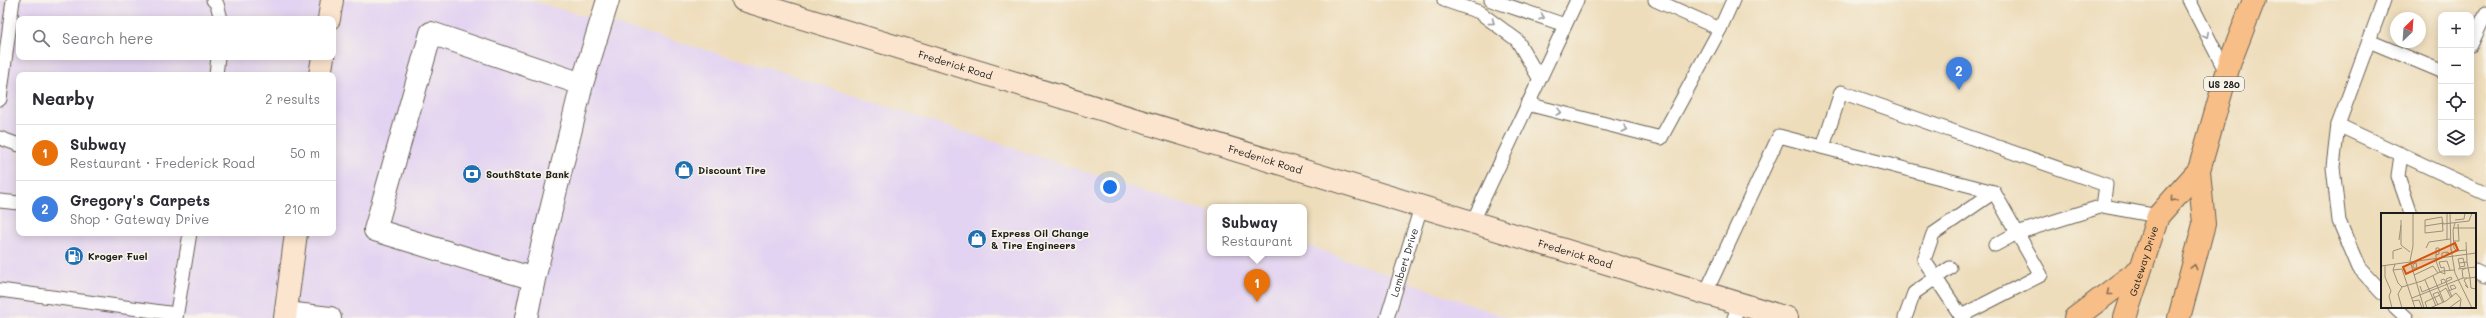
<!DOCTYPE html>
<meta charset="utf-8">
<style>
:root{--surface:#fff;--page:#f2f2f3;--text:#2b2b33;--muted:#7c7c81;--line:#e1e1e2;--accent:#b45309}
body{margin:0;font-family:Mali,sans-serif;background:var(--page);color:var(--text)}
.controls{position:absolute;right:12px;top:12px;display:grid;overflow:hidden;border-radius:8px;box-shadow:0 2px 10px #0003}
.controls button{width:36px;height:36px;display:grid;place-items:center;padding:0;border:0;border-bottom:1px solid var(--line);background:var(--surface);color:var(--text);font:20px sans-serif}
.compass{position:absolute;left:2390px;top:12px;width:36px;height:36px;border-radius:50%;background:var(--surface);box-shadow:0 2px 10px #0003;rotate:25deg}
.you{position:absolute;left:1110px;top:187px;width:14px;height:14px;margin:-10px;border:3px solid #fff;border-radius:50%;background:#1a73e8;box-shadow:0 0 0 6px #1a73e833}
.badge{display:grid;place-items:center;width:26px;height:26px;border-radius:50%;background:var(--accent);color:#fff;font-size:13px;font-weight:700}
.pin{position:absolute;translate:-50% -33px;filter:drop-shadow(0 1px 2px #0008)}
.pin::after{content:'';position:absolute;top:21px;width:14px;height:12px;background:inherit;clip-path:polygon(0 0,100% 0,50% 100%)}
.popup{position:absolute;left:1207px;top:204px;width:100px;height:52px;box-sizing:border-box;display:grid;place-content:center;border-radius:8px;background:var(--surface);filter:drop-shadow(0 1px 3px #0005);font-size:13px;white-space:nowrap;color:var(--muted)}
.popup b{font-size:15px;color:var(--text)}
.popup::after{content:'';position:absolute;left:50%;top:100%;margin-left:-8px;border:8px solid transparent;border-top-color:var(--surface)}
.list{margin:0;padding:0;list-style:none}
h2{display:flex;justify-content:space-between;align-items:center;height:52px;margin:0;padding:0 16px;font-size:17px}
h2 small{font-size:13px;font-weight:400;color:var(--muted)}
.list li{display:grid;grid-template-columns:26px 1fr auto;gap:12px;align-items:center;box-sizing:border-box;height:56px;padding:0 16px;border-top:1px solid var(--line)}
.list b{display:block;font-size:15px;white-space:nowrap}
.list p{margin:0;font-size:13px;white-space:nowrap;color:var(--muted)}
.list em{font-size:13px;font-style:normal;color:var(--muted)}
.icon{flex:none;width:22px;height:22px;fill:none;stroke:currentColor;stroke-width:2;stroke-linecap:round;stroke-linejoin:round}
.map{position:relative;flex:none;width:2486px;height:318px;overflow:hidden}
.search{position:absolute;background:var(--surface);box-shadow:0 2px 10px #0003;left:16px;top:16px;width:320px;height:44px;display:flex;align-items:center;gap:10px;box-sizing:border-box;padding:0 14px;border-radius:8px;color:var(--muted);font-size:15px}
.panel{position:absolute;background:var(--surface);box-shadow:0 2px 10px #0003;left:16px;top:72px;width:320px;height:164px;border-radius:8px}
.map>svg:first-child{display:block}
.built{fill:#e3d3f2;fill-rule:evenodd}
.lines{fill:none;stroke-linecap:round;stroke-linejoin:round}
.lane-casing{stroke:#666054;stroke-width:15}
.street-casing{stroke:#666054;stroke-width:24}
.secondary-casing{stroke:#666054;stroke-width:24}
.highway-casing{stroke:#666054;stroke-width:24}
.lane{stroke:#fff;stroke-width:13}
.street{stroke:#fff;stroke-width:22}
.secondary{stroke:#fce5cf;stroke-width:22}
.highway{stroke:#f7be87;stroke-width:22}
.oneway{stroke:#999}
.oneway2{stroke:#8a6d52}
.labels{text-anchor:middle;dominant-baseline:central;stroke-width:3.5;stroke-linejoin:round;paint-order:stroke}
.shield{fill:#f7f3e8;stroke:#5e5c59;stroke-width:1}
.shield-label{font-size:9px;font-weight:bold;fill:#1c1c1c}
.street-label{font-size:10px;fill:#1c1c1c;stroke:#f7f3e8}
.poi-label{font-size:10px;font-weight:bold;fill:#1c1c1c;stroke:#f7f3e8;text-anchor:start}
.inset-road{fill:none;stroke:#9a907b;stroke-width:1}
.view{fill:#d4530e;fill-opacity:0.15;stroke:#d4530e;stroke-width:2}
.inset-edge{fill:none;stroke:#1c1c1c;stroke-width:2}
</style>
<div class="map">
<svg width="2486" height="318" viewBox="0 0 2486 318">
<rect width="100%" height="100%" fill="#f7f3e8"/>
<filter id="ink" filterUnits="userSpaceOnUse"><feTurbulence type="fractalNoise" baseFrequency=".025" numOctaves="2"/><feDisplacementMap in="SourceGraphic" scale="8" xChannelSelector="R" yChannelSelector="G"/><feConvolveMatrix kernelMatrix="1 2 1 2 8 2 1 2 1" color-interpolation-filters="sRGB"/></filter>
<filter id="wash" filterUnits="userSpaceOnUse"><feTurbulence type="fractalNoise" baseFrequency=".012" numOctaves="4" result="noise"/><feDisplacementMap in="SourceGraphic" scale="16" xChannelSelector="R" yChannelSelector="G"/><feGaussianBlur stdDeviation="0.9" result="paint"/><feColorMatrix in="noise" values="0 0 0 0 0 0 0 0 0 0 0 0 0 0 0 0 0 1.4 0 .05"/><feComposite in="paint" operator="in"/></filter>
<g filter="url(#wash)">
<rect width="100%" height="100%" fill="#edb"/>
<!-- built -->
<path class="built" d="M0,0H528L770,68L1210,213V253H1304V244L1509,318H0ZM19,19H333V57H19ZM19,75H333V233H19Z"/>
</g>
<g filter="url(#ink)">
<g class="lines">
<defs>
<g id="lane">
<path d="M213,0L217,4L221,19"/>
<path d="M1444,0L1479,12L1517,40L1539,78"/>
<path d="M1491,0L1565,25"/>
<path d="M1655,0L1720,29"/>
<path d="M2189,0L2227,74"/>
<path d="M2369,41L2441,71"/>
<path d="M2471,45L2486,13"/>
<path d="M216,75L218,57"/>
<path d="M0,99L13,0"/>
<path d="M1527,104L1661,138L1720,29L1733,0"/>
<path d="M2338,125L2486,194"/>
<path d="M0,138L19,145"/>
<path d="M1823,147L1841,92L2106,185L2103,206L2158,216"/>
<path d="M2401,155L2398,176L2411,214"/>
<path d="M0,201L19,203"/>
<path d="M1472,223L1577,0"/>
<path d="M1995,245L2017,233L2103,206"/>
<path d="M2475,271L2486,276"/>
<path d="M0,290L176,314"/>
<path d="M2382,293L2359,268L2339,221L2333,167L2338,125L2384,0"/>
<path d="M1705,294L1779,136L1994,192L1933,234L1924,260L1961,316L2041,275L1994,192"/>
<path d="M2395,307L2407,318"/>
<path d="M176,318L190,233"/>
<path id="s1" d="M1387,318L1421,207"/>
<path d="M1734,318L1739,304"/>
<path d="M1905,318L1914,293L1950,268"/>
</g>
<path id="street" d="M582,84L431,33L375,230L534,279L582,84L608,0
M286,313L330,318
M526,318L534,279"/>
<g id="secondary">
<path id="s2" d="M743,0L1787,318"/>
<path d="M329,19L332,0"/>
<path d="M320,75L323,57"/>
<path d="M285,318L296,233"/>
</g>
<g id="highway">
<path d="M2075,318L2140,269"/>
<path id="s3" d="M2125,318L2158,216L2199,170"/>
<path d="M2179,318L2204,224L2199,170L2230,62L2254,0"/>
</g>
</defs>
<!-- lane casing -->
<use href="#lane" class="lane-casing"/>
<!-- street casing -->
<use href="#street" class="street-casing"/>
<!-- secondary casing -->
<use href="#secondary" class="secondary-casing"/>
<!-- highway casing -->
<use href="#highway" class="highway-casing"/>
<!-- lane -->
<use href="#lane" class="lane"/>
<!-- street -->
<use href="#street" class="street"/>
<!-- secondary -->
<use href="#secondary" class="secondary"/>
<!-- highway -->
<use href="#highway" class="highway"/>
</g>
<!-- one-way arrows -->
<defs><path id="oneway-chevron" d="M-2-3.5L2.5 0L-2 3.5" fill="none" stroke-width="1.6" stroke-linecap="round" stroke-linejoin="round"/></defs>
<g class="oneway">
<use href="#oneway-chevron" transform="translate(1542 17) rotate(19)"/>
<use href="#oneway-chevron" transform="translate(1492 22) rotate(36)"/>
<use href="#oneway-chevron" transform="translate(2206 35) rotate(63)"/>
<use href="#oneway-chevron" transform="translate(1559 112) rotate(14)"/>
<use href="#oneway-chevron" transform="translate(1625 129) rotate(14)"/>
</g>
<g class="oneway2">
<use href="#oneway-chevron" transform="translate(2173 199) rotate(131)"/>
<use href="#oneway-chevron" transform="translate(2194 267) rotate(-76)"/>
<use href="#oneway-chevron" transform="translate(2109 293) rotate(142)"/>
</g>
</g>
<!-- icons -->
<defs>
<symbol id="shop-disc" viewBox="-11 -11 22 22"><circle r="9.5" fill="#1f6fb2" stroke="#f7f3e8"/><path d="M-5-2.5h2.3a2.7 3.5 0 0 1 5.4 0H5L5.5 6h-11ZM-1.5-2.5h3a1.5 2.3 0 0 0-3 0Z" fill="#fff"/></symbol>
<symbol id="bank-disc" viewBox="-11 -11 22 22"><circle r="9.5" fill="#1f6fb2" stroke="#f7f3e8"/><path d="M-6-4H6V4H-6ZM0-2.3a2.3 2.3 0 1 0 0 4.6a2.3 2.3 0 1 0 0-4.6Z" fill="#fff"/></symbol>
<symbol id="fuel-disc" viewBox="-11 -11 22 22"><circle r="9.5" fill="#1f6fb2" stroke="#f7f3e8"/><path d="M-5.5-6h7V0h2V4h1.3V-2.5L3-4.5l.8-.8L6-3V5H2.5V1h-1V6h-7ZM-4.2-4.7v3.2H.2V-4.7Z" fill="#fff"/></symbol>
</defs>
<g fill-rule="evenodd">
<use href="#shop-disc" x="673" y="159" width="22" height="22"/>
<use href="#bank-disc" x="461" y="163" width="22" height="22"/>
<use href="#shop-disc" x="966" y="228" width="22" height="22"/>
<use href="#fuel-disc" x="63" y="245" width="22" height="22"/>
</g>
<g class="labels">
<!-- shield labels -->
<rect class="shield" x="2204" y="77" width="40" height="14" rx="3"/>
<g class="shield-label">
<text x="2224" y="84">US 280</text>
</g>
<!-- street labels -->
<g class="street-label">
<text stroke="none"><textPath href="#s2" startOffset="222">Frederick Road</textPath></text>
<text stroke="none"><textPath href="#s2" startOffset="546">Frederick Road</textPath></text>
<text stroke="none"><textPath href="#s2" startOffset="870">Frederick Road</textPath></text>
<text stroke="none"><textPath href="#s3" startOffset="60">Gateway Drive</textPath></text>
<text stroke="none"><textPath href="#s1" startOffset="58">Lambert Drive</textPath></text>
</g>
<!-- poi labels -->
<g class="poi-label">
<text x="698" y="170">Discount Tire</text>
<text x="486" y="174">SouthState Bank</text>
<text x="991" y="233">Express Oil Change<tspan x="991" dy="12">&amp; Tire Engineers</tspan></text>
<text x="88" y="256">Kroger Fuel</text>
</g>
</g>
<!-- overview -->
<g transform="translate(2381 213)">
<rect width="95" height="95" fill="#edb"/>
<path class="inset-road" d="M69,0L70,37M32,1V33L29,48L43,95M61,4L62,18L44,20V7ZM20,7V32L29,39M74,7L83,6L84,0M74,10L72,17L73,35L76,38L85,37M62,11L88,8L91,0M44,13L63,10M72,15H95M66,26V0M18,27L20,12M72,28H78L77,11M85,29L86,49M45,35L48,29L69,26M70,36L74,60L91,95M55,42L58,41V35H55V45M61,44V40L66,39V42L68,40L66,39M54,45L59,59M12,46V38L21,35M35,48V50L32,51V55H36L35,50M78,50L77,46L82,45L84,53L79,54M14,51L12,57L17,70L21,74L41,68L61,58L73,57M4,52V64L10,78L8,83L11,95M0,53L95,40M79,55L78,50L86,49L89,65L95,64M77,56L95,54M12,57L21,56L34,95M59,59L64,61L63,54L60,55L58,49L66,48L69,57M33,62L52,53L57,60M52,63L63,89M82,65L81,57L85,55M44,67L55,93M61,71L60,67L63,66L65,69L71,66L70,64L65,66L66,68M84,72L87,75L83,67L86,65M39,73L41,79L65,69L71,84M21,74L17,81L21,95M67,78L75,75L73,72L69,73L71,77M59,79L65,75L70,85M31,85L82,65H89L90,75L95,76M32,88L38,87L41,95M57,92L52,81L57,79L62,90M46,95L44,89L59,82M49,95L65,88L75,80L80,86L79,95M68,95L79,87"/>
<path class="view" d="M74,30L77,37L25,61L22,54Z"/>
<rect width="95" height="95" class="inset-edge"/>
</g>
</svg>
<div class="controls">
<button>+</button>
<button>−</button>
<button><svg class="icon" aria-label="locate" viewBox="0 0 24 24"><circle cx="12" cy="12" r="6"/><path d="M12 2v4M12 18v4M2 12h4M18 12h4"/></svg></button>
<button><svg class="icon" aria-label="layers" viewBox="0 0 24 24"><path d="M12 4l9 5-9 5-9-5zM3 14l9 5 9-5"/></svg></button>
</div>
<svg class="compass" viewBox="-18 -18 36 36"><path d="M0-13l5 13h-10z" fill="#e53935"/><path d="M0 13l5-13h-10z" fill="#7c7c81"/></svg>
<div class="you"></div>
<div class="pin badge" style="left:1257px;top:302px;background:#e8710a">1</div>
<div class="popup"><b>Subway</b>Restaurant</div>
<div class="pin badge" style="left:1959px;top:90px;background:#3f7fe0">2</div>
<div class="search"><svg class="icon" aria-label="search" viewBox="0 0 24 24"><circle cx="10" cy="10" r="6"/><path d="M15 15l6 6"/></svg>Search here</div>
<section class="panel">
<h2>Nearby<small>2 results</small></h2>
<ul class="list">
<li><span class="badge" style="background:#e8710a">1</span><div><b>Subway</b><p>Restaurant · Frederick Road</p></div><em>50 m</em></li>
<li><span class="badge" style="background:#3f7fe0">2</span><div><b>Gregory's Carpets</b><p>Shop · Gateway Drive</p></div><em>210 m</em></li>
</ul>
</section>
</div>
